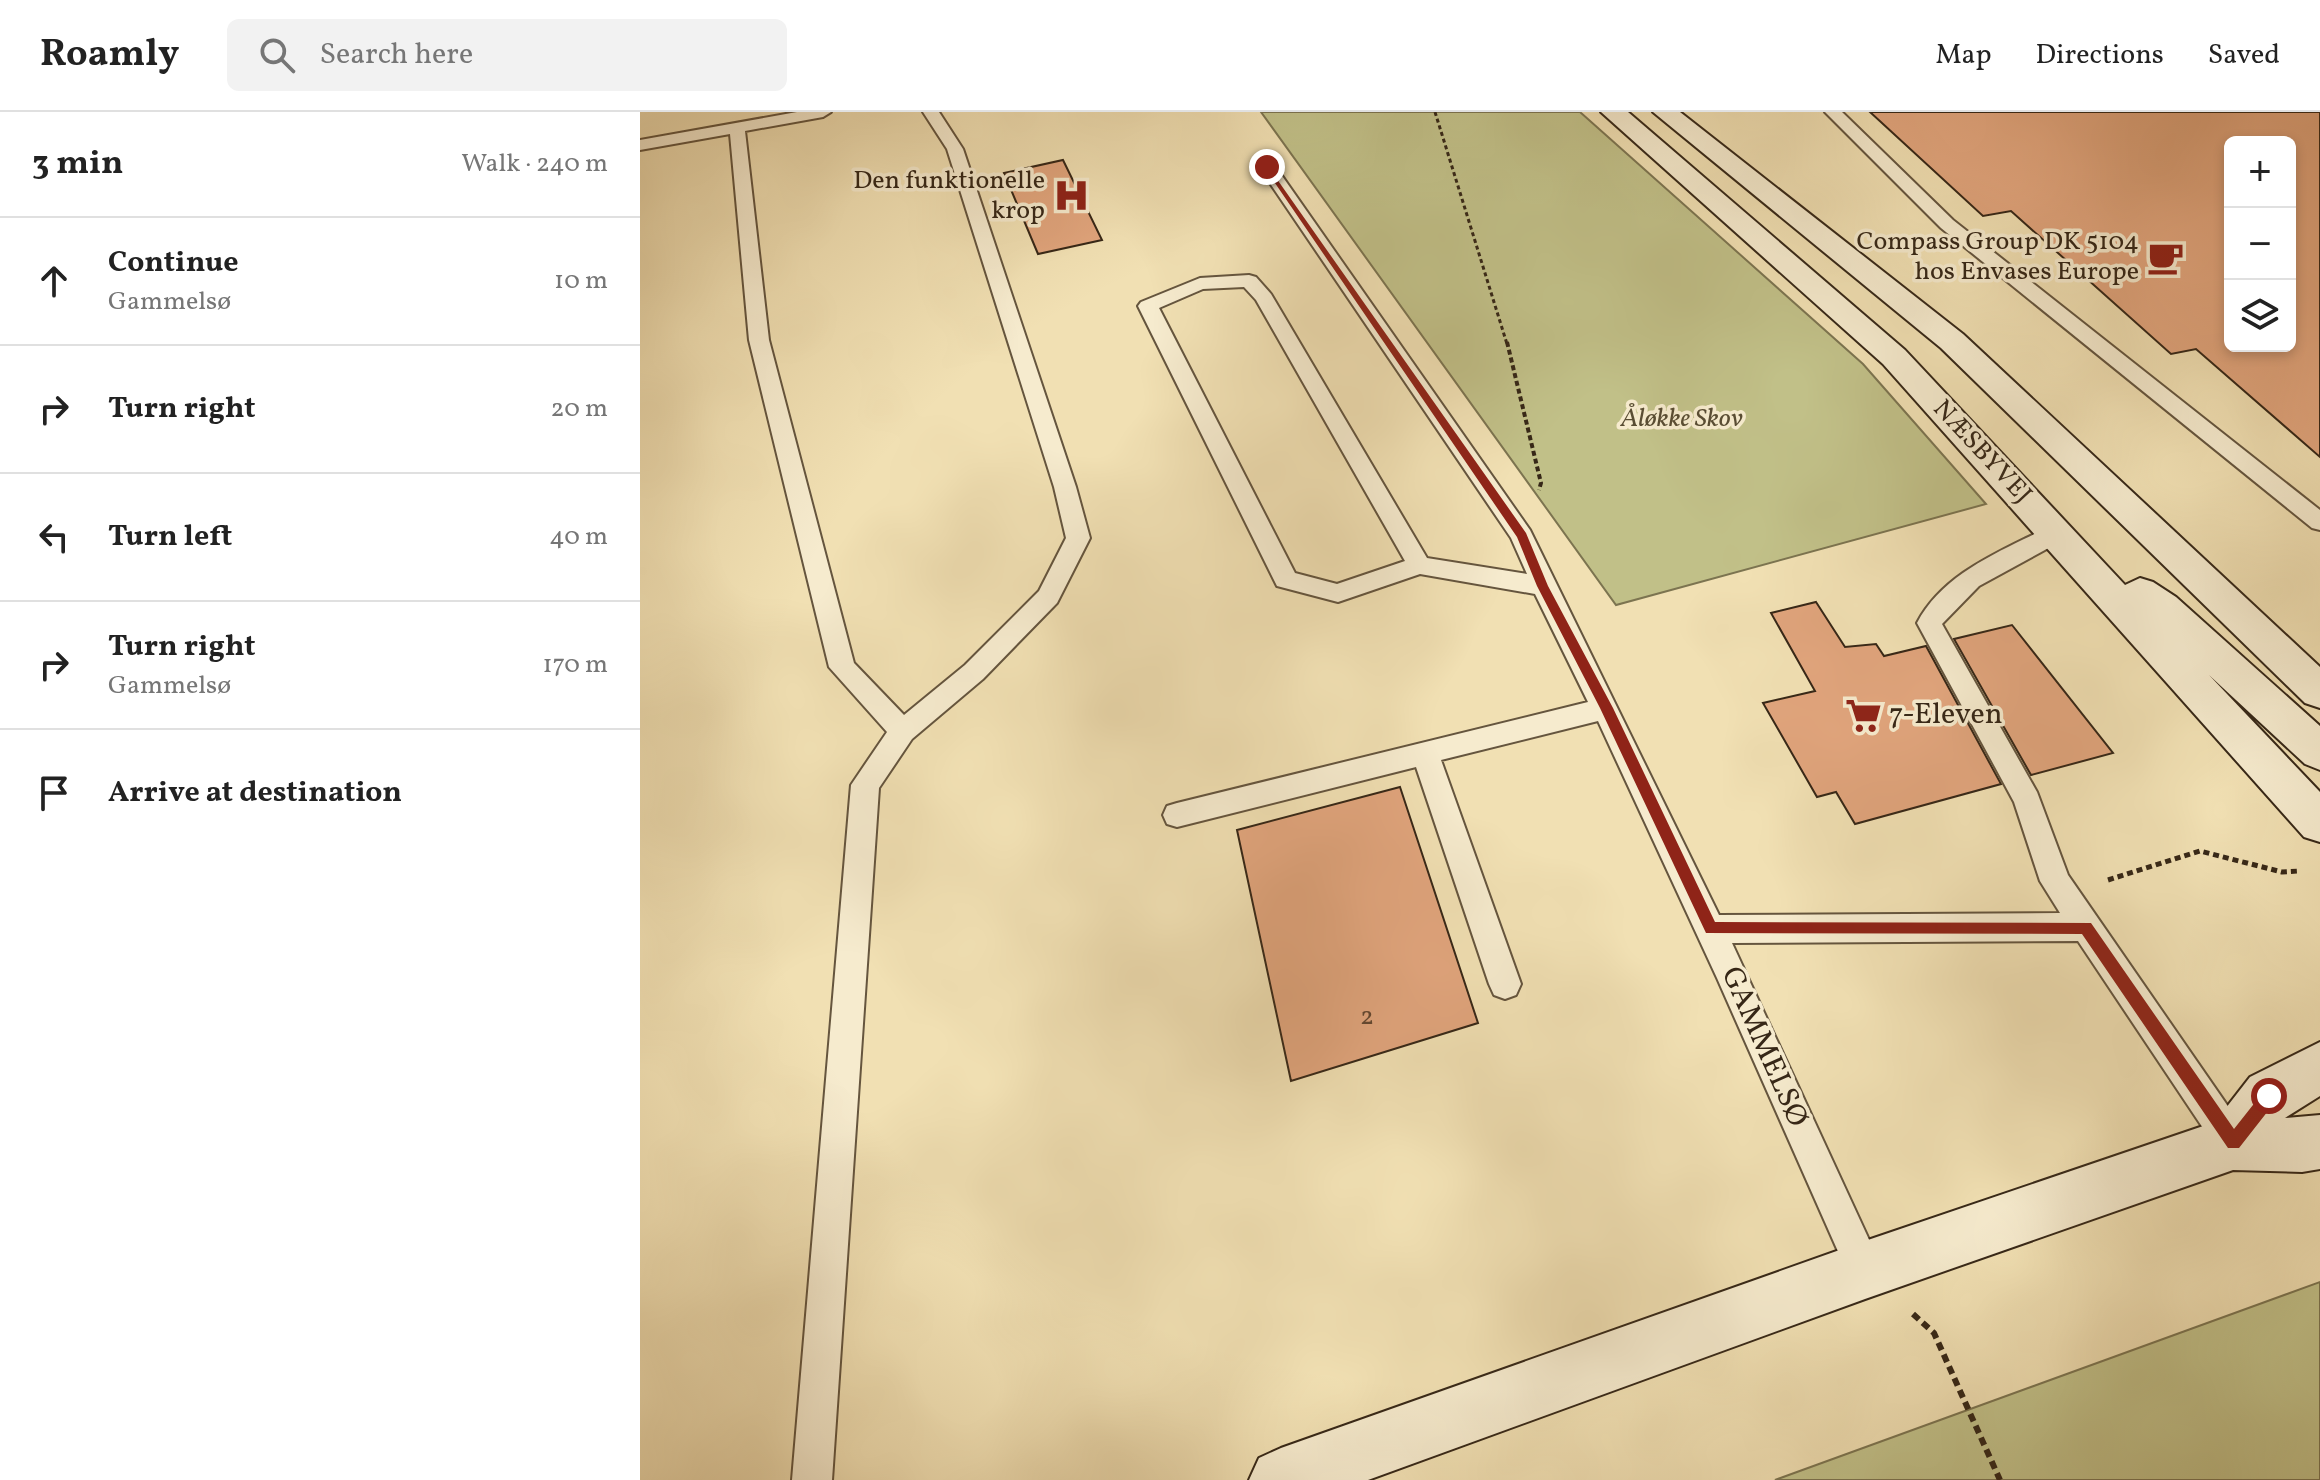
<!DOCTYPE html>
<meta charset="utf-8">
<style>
:root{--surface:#fff;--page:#f2f2f2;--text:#222;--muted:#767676;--line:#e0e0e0}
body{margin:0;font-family:Vollkorn,serif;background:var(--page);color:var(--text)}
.controls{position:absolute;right:24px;top:24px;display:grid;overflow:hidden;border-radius:12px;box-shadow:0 4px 12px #0003}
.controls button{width:72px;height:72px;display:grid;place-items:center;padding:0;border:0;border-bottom:2px solid var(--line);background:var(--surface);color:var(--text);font:40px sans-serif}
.stop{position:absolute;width:24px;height:24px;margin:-18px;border:6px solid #8f2418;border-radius:50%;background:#fff}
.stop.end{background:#8f2418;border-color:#fff;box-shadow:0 2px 8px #0008}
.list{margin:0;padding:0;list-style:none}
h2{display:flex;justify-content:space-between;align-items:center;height:104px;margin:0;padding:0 32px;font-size:34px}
h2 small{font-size:26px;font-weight:400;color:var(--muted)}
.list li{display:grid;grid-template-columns:52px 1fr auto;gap:24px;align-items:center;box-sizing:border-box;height:128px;padding:0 32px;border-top:2px solid var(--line)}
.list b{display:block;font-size:30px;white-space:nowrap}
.list p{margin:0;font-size:26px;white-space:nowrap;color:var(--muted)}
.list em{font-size:26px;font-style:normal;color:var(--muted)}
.icon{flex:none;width:44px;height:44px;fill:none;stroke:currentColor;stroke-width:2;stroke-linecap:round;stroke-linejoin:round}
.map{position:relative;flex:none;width:1680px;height:1368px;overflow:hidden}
header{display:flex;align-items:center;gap:48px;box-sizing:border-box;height:112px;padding:0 40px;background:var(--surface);border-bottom:2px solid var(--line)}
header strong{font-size:38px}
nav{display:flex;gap:44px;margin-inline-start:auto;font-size:28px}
.search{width:560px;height:72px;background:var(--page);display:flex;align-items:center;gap:20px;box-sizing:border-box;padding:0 28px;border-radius:12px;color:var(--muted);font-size:30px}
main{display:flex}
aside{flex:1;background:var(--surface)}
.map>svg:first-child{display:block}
.green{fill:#c1c088;stroke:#7c7450;stroke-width:2}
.building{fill:#e1a57d;stroke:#362717;stroke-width:2;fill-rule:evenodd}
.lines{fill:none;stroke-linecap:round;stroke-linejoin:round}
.lane-casing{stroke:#65553e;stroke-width:4}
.secondary-casing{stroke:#362717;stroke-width:4}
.path-far3{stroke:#362717;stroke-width:3;stroke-dasharray:4 3;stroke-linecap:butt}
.path-far2{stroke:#362717;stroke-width:4;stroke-dasharray:5 3;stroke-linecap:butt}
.path-far1{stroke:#362717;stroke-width:5;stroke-dasharray:6 4;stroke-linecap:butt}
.path{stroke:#362717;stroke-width:6;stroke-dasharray:8 5;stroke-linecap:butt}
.lane{fill:#f6ebce;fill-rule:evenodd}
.secondary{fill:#f6ebce;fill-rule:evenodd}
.route{fill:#8f2418}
.labels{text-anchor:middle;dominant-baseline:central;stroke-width:7;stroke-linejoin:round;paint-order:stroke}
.far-poi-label{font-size:26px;fill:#362717;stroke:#f6ebce;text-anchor:end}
.far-park-label{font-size:26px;font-style:italic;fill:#594d33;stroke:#f6ebce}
.far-street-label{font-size:26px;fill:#362717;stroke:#f6ebce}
.number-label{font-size:26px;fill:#614630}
.poi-label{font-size:30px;fill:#362717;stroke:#f6ebce;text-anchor:start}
.street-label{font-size:30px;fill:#362717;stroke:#f6ebce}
</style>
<header>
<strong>Roamly</strong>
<div class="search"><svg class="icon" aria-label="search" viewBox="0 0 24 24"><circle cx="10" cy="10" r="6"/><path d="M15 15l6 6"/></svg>Search here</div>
<nav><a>Map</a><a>Directions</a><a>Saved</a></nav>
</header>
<main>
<aside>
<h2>3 min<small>Walk · 240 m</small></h2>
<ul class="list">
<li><svg class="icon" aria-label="ahead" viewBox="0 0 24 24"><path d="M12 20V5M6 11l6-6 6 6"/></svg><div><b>Continue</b><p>Gammelsø</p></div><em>10 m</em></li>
<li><svg class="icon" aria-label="right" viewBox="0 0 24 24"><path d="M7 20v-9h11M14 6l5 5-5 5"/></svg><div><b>Turn right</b></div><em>20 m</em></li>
<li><svg class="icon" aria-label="left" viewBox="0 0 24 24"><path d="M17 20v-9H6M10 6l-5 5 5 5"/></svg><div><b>Turn left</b></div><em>40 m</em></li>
<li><svg class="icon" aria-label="right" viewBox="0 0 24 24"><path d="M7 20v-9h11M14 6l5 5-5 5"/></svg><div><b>Turn right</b><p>Gammelsø</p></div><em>170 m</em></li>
<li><svg class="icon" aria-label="arrive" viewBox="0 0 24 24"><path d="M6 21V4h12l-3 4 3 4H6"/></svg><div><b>Arrive at destination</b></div></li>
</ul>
</aside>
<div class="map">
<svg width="1680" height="1368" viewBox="0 0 1680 1368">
<rect width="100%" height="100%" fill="#f1e0b3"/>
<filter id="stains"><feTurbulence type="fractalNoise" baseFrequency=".0025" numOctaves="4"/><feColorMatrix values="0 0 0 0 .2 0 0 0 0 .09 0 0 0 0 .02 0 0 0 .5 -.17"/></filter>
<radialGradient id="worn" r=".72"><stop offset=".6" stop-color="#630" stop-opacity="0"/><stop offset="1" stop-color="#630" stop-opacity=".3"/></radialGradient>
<!-- green -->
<path class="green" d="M621,0H940L1223,252L1346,392L976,493Z
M1680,1170V1368H1135Z"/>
<!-- building -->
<path class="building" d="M1230,0H1680V345L1556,237L1531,242L1371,99L1343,104ZM1590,30H1650V234H1590Z
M423,48L462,128L398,142L364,61Z
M1176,490L1205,535L1236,532L1244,544L1286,534L1361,672L1215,712L1196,680L1177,685L1123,591L1175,579L1131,501Z
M1372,513L1473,641L1391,663L1314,527Z
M760,675L838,911L651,969L597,718Z"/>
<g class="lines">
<defs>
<path id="lane" d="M157,0H191L183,5L105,19L129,228L214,551L264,603L325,553L399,479L426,426L414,375L307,37L283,0H299L323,37L436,375L450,426L417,491L343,567L272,627L239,676L192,1368H152L211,673L247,620L189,555L109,228L90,22L0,38V28Z
M1185,0H1202L1313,108L1680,398V418L1672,416L1301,116Z
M627,50L633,51L890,418L1079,803L1420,801L1400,769L1374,690L1277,511C1299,469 1343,447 1384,427C1398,421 1411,411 1425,415L1429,421L1425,427L1339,474L1302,512L1397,680L1428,763L1605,1019L1610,1031L1605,1043L1593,1048L1581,1043L1438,829L1092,831L1243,1158L1238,1171L1225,1176L1212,1171L1077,866L958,609L801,648L881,872L876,883L865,887L854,883L849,872L776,655L537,715L527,712L523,703L527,694L537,691L948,590L895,482L780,462L698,490L637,474L498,194L501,190L560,166L609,163L616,165L631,182L787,446L887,462L871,426L619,55ZM604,175L616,188L765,449L697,472L655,461L519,196L563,177Z"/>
<path id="secondary" d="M961,0H988L1265,238L1485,473L1500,466L1513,470L1536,485L1680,614V658L1665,652L1569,563L1680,680V730L1664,725L1243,252Z
M1013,0H1040L1323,222L1680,555V596L1665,591L1301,236Z
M1680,930V984L1645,1006L1680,1003V1057L1662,1060L1593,1058L1225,1187L728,1368H609L619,1346L641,1336L1225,1129L1575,1010L1610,965Z"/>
</defs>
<!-- lane casing -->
<use href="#lane" class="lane-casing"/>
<!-- secondary casing -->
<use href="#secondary" class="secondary-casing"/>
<!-- path-far3 -->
<path class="path-far3" d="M795,0L867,232"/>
<!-- path-far2 -->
<path class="path-far2" d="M867,230L901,371L899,378"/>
<!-- path-far1 -->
<path class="path-far1" d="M1468,768L1560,739L1642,760L1659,759"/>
<!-- path -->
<path class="path" d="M1273,1202L1294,1221L1360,1368"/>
<!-- lane -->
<use href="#lane" class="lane"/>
<!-- secondary -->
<use href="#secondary" class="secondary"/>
</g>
<!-- route -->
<path class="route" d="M627,53L886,421L908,474L973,596L1075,810L1451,811L1594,1017L1624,979H1635V990L1599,1036H1588L1442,822L1066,821L960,596L897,474L877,425L624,55Z"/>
<!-- icons -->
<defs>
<symbol id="hospital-bare" viewBox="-9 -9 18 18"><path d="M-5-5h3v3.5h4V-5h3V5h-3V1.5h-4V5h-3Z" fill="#8f2418" stroke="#f6ebce" stroke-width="2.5" paint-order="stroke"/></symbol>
<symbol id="cafe-bare" viewBox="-9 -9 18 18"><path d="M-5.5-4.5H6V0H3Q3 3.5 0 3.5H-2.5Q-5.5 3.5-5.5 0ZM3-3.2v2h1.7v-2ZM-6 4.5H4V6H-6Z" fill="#8f2418" stroke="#f6ebce" stroke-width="2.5" paint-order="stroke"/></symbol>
<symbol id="supermarket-bare" viewBox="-9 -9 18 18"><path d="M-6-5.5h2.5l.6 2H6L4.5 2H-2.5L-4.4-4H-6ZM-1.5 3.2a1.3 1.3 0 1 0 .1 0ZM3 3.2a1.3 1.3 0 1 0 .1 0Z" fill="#8f2418" stroke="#f6ebce" stroke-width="2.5" paint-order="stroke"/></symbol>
</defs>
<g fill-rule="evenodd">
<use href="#hospital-bare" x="406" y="58" width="51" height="51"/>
<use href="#cafe-bare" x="1500" y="120" width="51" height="51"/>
<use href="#supermarket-bare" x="1198" y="578" width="51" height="51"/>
</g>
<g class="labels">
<!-- far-poi labels -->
<g class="far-poi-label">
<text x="405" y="69">Den funktionelle<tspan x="405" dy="30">krop</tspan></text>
<text x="1499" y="130">Compass Group DK 5104<tspan x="1499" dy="30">hos Envases Europe</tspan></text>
</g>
<!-- far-park labels -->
<g class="far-park-label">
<text x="1042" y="307">Åløkke Skov</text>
</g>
<!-- far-street labels -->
<g class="far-street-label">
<text transform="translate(1342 340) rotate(47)">NÆSBYVEJ</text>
</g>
<!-- number labels -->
<g class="number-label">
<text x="727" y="905">2</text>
</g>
<!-- poi labels -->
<g class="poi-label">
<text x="1249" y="603">7-Eleven</text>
</g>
<!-- street labels -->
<g class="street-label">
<text transform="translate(1124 935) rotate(66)">GAMMELSØ</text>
</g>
</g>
<rect width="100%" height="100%" filter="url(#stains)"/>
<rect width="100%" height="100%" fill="url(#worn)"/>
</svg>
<div class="controls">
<button>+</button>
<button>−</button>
<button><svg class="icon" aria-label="layers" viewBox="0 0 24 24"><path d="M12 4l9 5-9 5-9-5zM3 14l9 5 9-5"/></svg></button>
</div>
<div class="stop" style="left:1629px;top:984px"></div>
<div class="stop end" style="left:627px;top:55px"></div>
</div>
</main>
